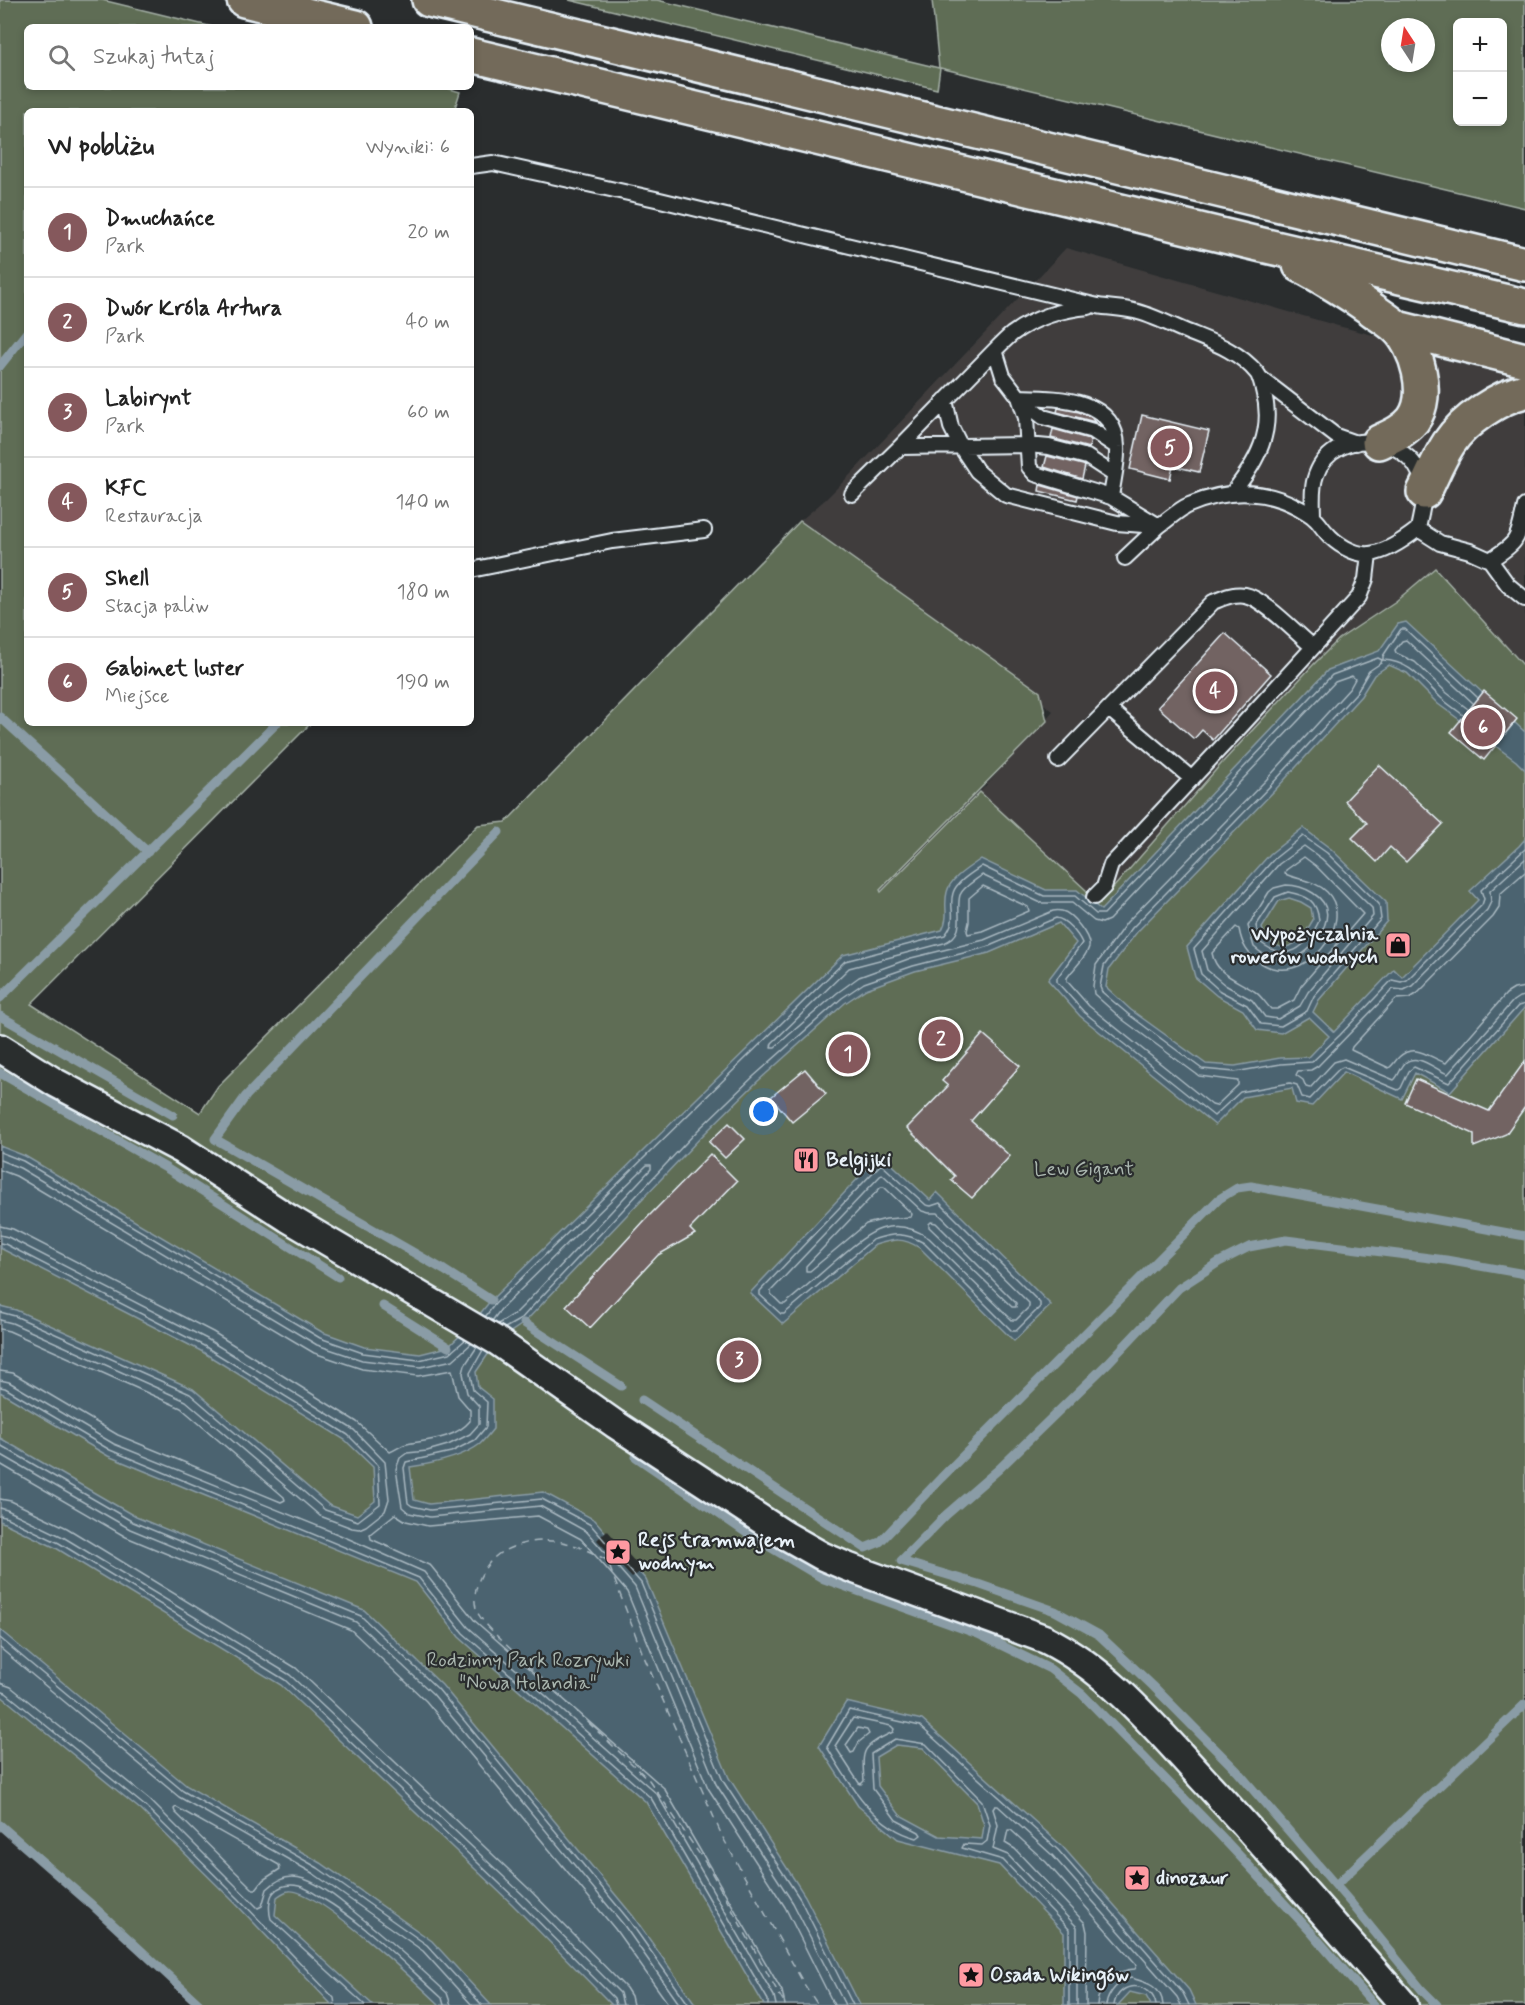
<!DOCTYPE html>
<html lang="pl">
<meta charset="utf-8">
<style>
:root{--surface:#fff;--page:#f2f2f2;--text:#222;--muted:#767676;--line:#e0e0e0;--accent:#85585c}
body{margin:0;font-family:Mynerve,sans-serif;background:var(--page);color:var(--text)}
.controls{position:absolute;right:18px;top:18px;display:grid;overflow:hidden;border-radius:9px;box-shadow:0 3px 9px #0003}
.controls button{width:54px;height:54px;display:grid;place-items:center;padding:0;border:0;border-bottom:2px solid var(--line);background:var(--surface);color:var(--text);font:30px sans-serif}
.compass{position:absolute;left:1381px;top:18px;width:54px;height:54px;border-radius:50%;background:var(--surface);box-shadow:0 3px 9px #0003;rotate:348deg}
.you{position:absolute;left:764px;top:1112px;width:21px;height:21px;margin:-15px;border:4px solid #fff;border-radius:50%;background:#1a73e8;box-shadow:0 0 0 9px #1a73e833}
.badge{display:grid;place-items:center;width:39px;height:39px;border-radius:50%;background:var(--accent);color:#fff;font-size:20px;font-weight:700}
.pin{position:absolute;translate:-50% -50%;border:3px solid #fff;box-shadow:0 2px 6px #0006}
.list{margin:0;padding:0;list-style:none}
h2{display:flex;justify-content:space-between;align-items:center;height:78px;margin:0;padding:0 24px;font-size:26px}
h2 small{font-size:20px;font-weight:400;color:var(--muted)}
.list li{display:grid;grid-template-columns:39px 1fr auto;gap:18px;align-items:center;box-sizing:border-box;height:90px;padding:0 24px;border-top:2px solid var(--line)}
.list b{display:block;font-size:22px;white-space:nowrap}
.list p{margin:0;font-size:20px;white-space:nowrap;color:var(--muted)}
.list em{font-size:20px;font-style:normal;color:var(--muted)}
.icon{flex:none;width:33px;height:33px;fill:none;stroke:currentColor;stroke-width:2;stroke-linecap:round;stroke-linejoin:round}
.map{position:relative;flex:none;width:1525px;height:2005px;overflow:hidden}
.search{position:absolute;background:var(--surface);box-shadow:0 3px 9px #0003;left:24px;top:24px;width:450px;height:66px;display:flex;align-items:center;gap:15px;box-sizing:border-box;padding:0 21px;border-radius:9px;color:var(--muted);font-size:22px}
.panel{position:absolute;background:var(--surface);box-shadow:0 3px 9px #0003;left:24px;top:108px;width:450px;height:618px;border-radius:9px}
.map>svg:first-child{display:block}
.built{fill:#403e3e}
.green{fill:#5f6d55;stroke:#a4afa6;stroke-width:1.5;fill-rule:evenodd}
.water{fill:#4b636f;stroke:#8a9ca6;stroke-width:1.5;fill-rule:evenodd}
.pier{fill:#2a2d2e}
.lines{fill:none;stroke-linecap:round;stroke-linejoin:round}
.shore{stroke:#a9b8c1;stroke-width:1.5}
.stream{stroke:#8a9ca6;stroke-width:9}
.ferry{stroke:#a9b8c1;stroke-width:1.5;stroke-dasharray:8 6;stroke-linecap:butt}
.building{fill:#726462;stroke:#e8f1f8;stroke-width:1.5}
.service-casing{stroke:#e8f1f8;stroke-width:18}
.minor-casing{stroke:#e8f1f8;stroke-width:32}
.motorway-casing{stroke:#e8f1f8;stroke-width:38}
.service{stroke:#2a2d2e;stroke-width:14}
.minor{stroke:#2a2d2e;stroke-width:27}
.motorway{stroke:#736b5a;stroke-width:33}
.labels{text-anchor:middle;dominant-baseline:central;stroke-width:4.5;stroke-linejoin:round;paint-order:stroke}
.poi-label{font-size:20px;font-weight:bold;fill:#e8f1f8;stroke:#2a2d2e;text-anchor:start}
.park-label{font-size:20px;fill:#aab6af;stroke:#2a2d2e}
</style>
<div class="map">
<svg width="1525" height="2005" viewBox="0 0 1525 2005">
<rect width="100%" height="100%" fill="#2a2d2e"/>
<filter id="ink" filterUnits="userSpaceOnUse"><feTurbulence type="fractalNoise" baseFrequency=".0167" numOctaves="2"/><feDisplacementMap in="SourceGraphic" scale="12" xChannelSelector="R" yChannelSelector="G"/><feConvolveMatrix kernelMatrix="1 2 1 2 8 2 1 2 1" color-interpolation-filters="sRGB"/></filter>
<g filter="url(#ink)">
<!-- built -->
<path class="built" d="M1066,248L1338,326L1525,374V667L1435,568L1396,601L1339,639L1100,904L980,792L1053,711L800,521L826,499L852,473Z"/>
<!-- green -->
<path class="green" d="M0,0H102L213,27H27V87H443L460,92L454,111H27V723H311L31,1004L200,1113L218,1086L478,825L506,822L800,521L1040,692L1047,721L880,890L881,892L980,792L1100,903L1221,764L1313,665L1339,639L1396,601L1435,568L1525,667V2005H200L92,1905L0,1825Z
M569,0H657L939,68L932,0H1525V208L940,68L937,89ZM1458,22H1502V122H1458ZM1390,27H1426V63H1390Z"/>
<!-- water -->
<path class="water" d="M1406,622L1525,732V770L1516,761L1438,704L1407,673L1389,665L1374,675L1361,696L1276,789L1137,932L1109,969L1106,987L1131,1010L1206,1064L1235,1066L1280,1058L1309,1057L1329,1036L1309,1017L1281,1033L1257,1030L1243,1010L1217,996L1195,977L1187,947L1270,854L1303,828L1331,849L1386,902L1387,921L1319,1000L1313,1012L1334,1032L1394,969L1402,977L1478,900L1470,891L1519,846L1525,839V1007L1450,1092L1415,1073L1402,1099L1344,1072L1312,1106L1296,1103L1292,1088L1243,1097L1215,1125L1080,1016L1048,980L1076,943L1059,923L989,953L915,971L866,989L845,1003L758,1081L703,1135L524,1323L497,1341L476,1372L478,1387L493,1399V1429C489,1434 484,1440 480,1444C462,1458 431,1464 410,1467L414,1500L429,1504L543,1492L595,1520L646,1580L729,1778L805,1896L860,2005H764L646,1802L459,1637L416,1582L108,1456L0,1392V1306L16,1310L193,1389L329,1505L357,1515L375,1501L373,1467L345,1440L201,1351L0,1248V1146L25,1156L322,1332L364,1347L420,1354L448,1347L471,1325L491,1300L843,955L942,930C950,915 943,907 947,892C950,878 970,867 981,859L1046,890H1077L1101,910L1328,670L1379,651L1398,624ZM1289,898L1301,902L1311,908L1313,920C1309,926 1305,935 1299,940C1284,954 1267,945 1262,928L1279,901Z
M881,1154L930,1200L937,1192L1051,1305L1014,1341L920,1248C902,1237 895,1239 875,1245L783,1324L750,1293Z
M0,1438L136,1517L364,1610L442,1685L633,1916L696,2005H612L512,1904L281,1685L56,1548L0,1521Z
M0,1630L187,1786L321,1863L432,1941L491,2005H440C418,1984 316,1887 289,1891C285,1891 280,1895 277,1897L275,1915L373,2005H332L235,1903L141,1810L0,1695Z
M846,1702L922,1720L1062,1846L1189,1990L1196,2005H1151L1146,1996L1130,1992L1118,2005H1064V1933L999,1865L898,1839L858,1806L819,1746ZM896,1745L923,1748L977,1803L984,1825L982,1839L939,1836L900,1815L878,1786L876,1757Z"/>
<!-- pier -->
<path class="pier" d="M607,1530L642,1570L632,1578L597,1540Z"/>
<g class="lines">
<!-- shore -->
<path class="shore" d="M1352,676L1355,679L1350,688L1266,780L1127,922L1096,965L1093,986L1094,994L1123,1020L1199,1076L1238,1081V1085L1216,1106L1212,1105L1089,1006L1067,981V978C1073,969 1086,958 1089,947C1091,937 1072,913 1062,911C1058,910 1057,910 1053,911L984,940L911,958L859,977L837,993L775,1047H771L772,1043L849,968L944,943C968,933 955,913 960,895C963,887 976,880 982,875L1041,903H1072L1094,921L1102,923L1109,920L1335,682Z
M1468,709L1447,693L1415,662L1396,653L1395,650L1402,641L1406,640L1473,703
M1463,715C1456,709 1447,704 1440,697C1422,680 1410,661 1383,660V656L1401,629H1405L1477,697
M1303,836L1327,853L1379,904L1381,919L1314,996L1307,1011L1281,1026L1261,1024L1247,1005L1220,991L1201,974L1194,949L1274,859Z
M1304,846L1322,859L1372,908L1373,916L1308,992L1300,1006L1278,1019L1265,1017L1252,1000L1225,985L1207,970L1202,951L1279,864Z
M1304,857L1316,866L1363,914L1301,986L1294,1000L1277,1009H1271C1265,1003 1261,995 1254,991C1238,980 1216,975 1212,953L1236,927L1239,929C1242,945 1247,954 1261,963C1303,990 1358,923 1327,892C1315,880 1299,880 1285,874L1286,870Z
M1525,859L1490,891L1491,902L1487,910L1412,986L1404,990L1393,989L1318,1066L1311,1070L1298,1071L1296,1075L1303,1080L1306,1087L1310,1088L1334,1062L1344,1059L1394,1080C1399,1076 1400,1068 1405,1063C1418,1052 1435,1070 1448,1074L1513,1001L1519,997L1525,996
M1525,872L1500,894L1499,908L1493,917L1418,993L1410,998L1396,999L1352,1047L1351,1050L1389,1068C1393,1065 1395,1061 1399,1057C1415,1042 1430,1058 1446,1063L1506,994L1514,989L1525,987
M1286,885C1295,885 1305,888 1313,893C1332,905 1329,921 1318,938C1301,963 1277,968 1254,947L1248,926L1269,892L1274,888Z
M983,886L1028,907L1029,911L982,931L968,934L967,931L969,922V898Z
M1288,892C1308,896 1317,900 1319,921C1306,948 1288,964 1260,942L1256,926L1275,897Z
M0,1152L23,1161L320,1338L363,1353L419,1360L450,1353L465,1340
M0,1160L20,1168L317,1345L362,1360L421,1367L453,1360L472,1343
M881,1164L926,1205L931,1206L940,1203L1040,1303V1307L1016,1331H1012L924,1243C905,1232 893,1233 872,1240L784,1314H781L760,1295V1291Z
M0,1170L16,1176L314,1353L362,1369L418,1376L452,1370L458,1396L470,1410V1421C455,1439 428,1440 407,1444C401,1445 396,1450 390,1452L357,1422L213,1332L13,1229L0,1226
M882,1174L922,1211L929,1213H938L1029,1303V1307L1016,1320H1012L929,1238C889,1211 865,1236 835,1261C818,1276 802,1290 785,1304H781L771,1294V1291Z
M881,1187H884L909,1211L912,1214L911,1217L886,1219L866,1224L810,1271H806V1266Z
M931,1222L936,1223L1016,1303V1307H1012L929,1227V1224Z
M0,1235L8,1237L207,1339L354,1430L385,1462L389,1499L385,1511L366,1526L359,1529L352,1528L320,1516L186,1401L12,1323L0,1320
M0,1243L5,1244L204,1346L348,1435L378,1465L380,1504L358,1521L325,1510L190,1394L15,1316L0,1312
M485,1317L495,1304L845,961L945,935C959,917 948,909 953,893C956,882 973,872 982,866L1044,896H1075L1096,914H1104L1332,675L1378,658L1382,660L1381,663L1369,671L1356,693L1271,785L1132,928L1104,966L1100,987L1102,992L1128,1014L1202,1069L1235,1072L1281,1064L1312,1062L1340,1035L1392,980L1401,982L1407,980L1482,905L1484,899L1481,890L1525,849
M492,1321L501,1309L647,1165H651V1169L525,1304L516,1313L498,1324
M505,1328L521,1319L530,1309L698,1130L754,1076L842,998L864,983L913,966L987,947L1056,918C1066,919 1078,934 1082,943L1057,978V982L1084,1012L1214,1116L1240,1092L1290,1083L1297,1085L1302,1097L1310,1099L1339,1069L1343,1067L1398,1090L1401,1088L1409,1071L1414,1067L1449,1083L1518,1006L1525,1004
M0,1329L9,1331L181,1408L284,1497L285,1500L281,1502L118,1435L13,1373L0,1371
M477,1347L465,1365L463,1373L467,1393L479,1406V1424L470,1434L448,1445L427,1451L407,1453L400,1458L396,1469L402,1507L409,1513L430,1517L540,1506L587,1532L635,1587L716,1784L793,1903L845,2005
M483,1350L470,1373L473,1390L487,1402L486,1427L475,1440L451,1452L406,1462L404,1468L408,1503L412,1506L430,1510L542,1499L591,1525L641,1583L723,1781L800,1899L853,2005
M0,1380L9,1382L114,1444L340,1535L424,1572L468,1627L657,1794L774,1996L776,2005
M0,1387L5,1388L110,1450L419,1578L463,1633L651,1798L768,2000V2005
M0,1445L133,1522L361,1616L438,1689L628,1919L689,2005
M0,1454L130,1529L356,1622L433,1694L623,1924L680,2005
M0,1464L126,1537L351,1630L426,1701L615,1929L669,2005
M0,1499L11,1501L67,1528L296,1668L528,1888L626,1988L631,1996L633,2005
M0,1508L7,1510L63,1537L290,1675L522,1894L620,1993L623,2005
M0,1516L5,1517L59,1543L285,1680L517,1900L614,1998L616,2005
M0,1638L183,1791L318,1868L427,1945L482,2005
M0,1648L179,1797L314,1874L423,1951L472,2005
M0,1683L11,1687L150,1800L258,1908L262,1906L267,1889C277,1879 290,1874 304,1879C324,1886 342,1902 358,1915C389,1940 418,1966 447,1993L451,2005
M0,1691L6,1693L145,1806L239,1899L334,1998L335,2005
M853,1718L891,1726L894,1729L893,1732C861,1747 862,1749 864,1781L861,1784L859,1783L835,1746Z
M858,1728L867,1730L869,1734L859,1742L854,1752L851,1753L846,1745Z
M176,1807L279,1865L280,1869L263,1880L256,1889H253L175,1812L174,1809Z
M365,2005L271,1919C269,1913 268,1898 274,1892C281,1885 290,1884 299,1886C307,1888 314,1893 320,1897C365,1923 403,1963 442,1998L444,2005
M785,2005L782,1991L664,1788L475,1621L431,1566L371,1539L370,1534L395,1514L406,1521L428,1526L538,1516L581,1539L627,1592L708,1788L785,1907L834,2005
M1069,2005V1929L1003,1860L962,1848L964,1844L982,1845L987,1841L990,1825L982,1801L926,1744L895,1739L871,1754L873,1789L896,1820L919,1832L921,1835L917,1838C873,1827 849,1783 827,1747L849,1710L920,1726L1058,1850L1183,1993L1189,2005
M1077,2005V1927L1008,1855L993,1849L998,1825L993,1809L995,1806H998L1052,1855L1177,1997L1181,2005
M1086,2005L1087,1932L1085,1923L1015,1849L1005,1843L1008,1830H1011L1046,1862L1137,1965L1135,1969C1116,1969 1098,1986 1097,2005
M1106,2005C1108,1993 1119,1980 1131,1978C1147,1982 1162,1987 1163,2005
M1114,2005C1118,1980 1152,1981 1156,2005"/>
<!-- stream -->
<path class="stream" d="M0,366L27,332
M0,717L148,852
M0,998L277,723
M0,1016L173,1115
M0,1073L166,1168L338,1277
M491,1300L444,1270L215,1139L246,1096L499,832
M383,1306L448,1347
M524,1323L621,1386
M642,1400L865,1548L880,1542L941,1478L1219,1199L1237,1188L1251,1186L1525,1236
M636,1457L751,1536L824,1579L978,1634L1050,1669L1082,1694L1220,1835L1310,1931L1374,2005
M0,1825L92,1905L200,2005
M1336,1885L1525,1704
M1437,2005L1422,1990L1351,1903L1237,1771L1153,1686L1099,1635L1055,1611L978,1584L901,1561L946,1515L999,1469L1109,1362L1179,1288L1219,1262L1249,1247L1286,1240L1446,1260L1525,1274"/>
<!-- ferry -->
<path class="ferry" d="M611,1554L607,1560L642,1652L722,1836L804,1984L818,2005
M607,1560C588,1551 571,1541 551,1541C534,1540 516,1544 502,1552C483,1562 467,1596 479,1615C483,1622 491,1629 497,1636L649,1780L709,1868L785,2005"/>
</g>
<!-- building -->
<path class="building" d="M1058,408L1079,412L1091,417L1095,422L1057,412Z
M1142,415L1209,431L1199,472L1173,466L1170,479L1130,469Z
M1053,429L1089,439L1091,440L1089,448L1051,438Z
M1047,456L1083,465L1085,466L1082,479L1044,467Z
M1040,485L1078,496L1077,500L1039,491Z
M1225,633L1271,674L1213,740L1202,730L1194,739L1158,707Z
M1484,691L1517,719L1484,760L1451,732Z
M1379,765L1443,824L1406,862L1390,847L1377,862L1352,838L1367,823L1345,801Z
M983,1034L1020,1066L971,1121L1010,1156L972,1198L951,1180L955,1176L907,1128L948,1086L942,1081Z
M1525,1061V1107L1506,1134L1474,1147V1134L1405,1103L1416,1079L1489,1111Z
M805,1069L826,1094L792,1122L771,1097Z
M729,1123L745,1139L725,1158L709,1142Z
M710,1154L737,1181L690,1229L695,1234L658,1255L590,1328L566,1306L645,1220Z"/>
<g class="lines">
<defs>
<path id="service" d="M471,166L493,163L660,200L1098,306C1110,308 1122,308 1134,311C1153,315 1172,326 1190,333C1215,343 1240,352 1257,373C1261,378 1262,385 1263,390C1275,430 1257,462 1233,492
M1089,307C1064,309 1033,318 1012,334C1006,339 1000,345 995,350L1003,376L1019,397C1056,398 1116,397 1117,447C1118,463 1113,481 1111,497L1159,526C1169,519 1179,509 1189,505C1227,489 1263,488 1299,508C1304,511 1310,514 1314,518C1319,522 1322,528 1326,532C1335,543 1354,556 1370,554C1387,552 1404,540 1418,529C1420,518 1424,504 1424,492C1421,434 1335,423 1316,475C1311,488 1313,503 1313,517
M1259,377L1336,436L1356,443
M1019,397L1026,418L1029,467L1035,474L1111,497
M1020,399L1043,417L1093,431L1117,447
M945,400L951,427L961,447L977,471L1006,495L1117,523L1157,526
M900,447L1028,445L1049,447L1087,457L1113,474
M852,494L900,447L995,350
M1418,529L1440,543L1470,551L1490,560L1508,585L1525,599
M1125,558L1159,526
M1490,560C1520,541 1517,540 1525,506
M471,570L612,541L704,530
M1109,709L1192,779
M1058,760L1213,602C1223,598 1233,593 1245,595C1263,598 1297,634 1312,646
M1094,897L1104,887L1111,865L1243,724L1359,597L1366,579L1369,554"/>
<path id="minor" d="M0,1048L56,1083L181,1149L288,1218L497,1341L615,1424L785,1535L822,1556L848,1567L1045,1639C1108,1670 1154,1726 1201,1777C1270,1851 1337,1928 1404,2005"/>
<path id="motorway" d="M244,0L356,27
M429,0L1525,264
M471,55L1258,244L1525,306
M1300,265C1326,279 1346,291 1370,308C1378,314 1388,320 1396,327C1417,346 1431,395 1413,420C1404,431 1392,436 1379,442
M1397,328L1525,360
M1424,492C1432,476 1439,458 1449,443C1464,420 1499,397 1525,391"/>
</defs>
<!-- service casing -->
<use href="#service" class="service-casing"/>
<!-- minor casing -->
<use href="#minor" class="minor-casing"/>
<!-- motorway casing -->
<use href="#motorway" class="motorway-casing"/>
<!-- service -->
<use href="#service" class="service"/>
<!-- minor -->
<use href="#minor" class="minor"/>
<!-- motorway -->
<use href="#motorway" class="motorway"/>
</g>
</g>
<!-- icons -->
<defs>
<symbol id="shop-square" viewBox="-11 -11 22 22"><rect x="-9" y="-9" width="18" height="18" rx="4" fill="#ff9aa2" stroke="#2a2d2e"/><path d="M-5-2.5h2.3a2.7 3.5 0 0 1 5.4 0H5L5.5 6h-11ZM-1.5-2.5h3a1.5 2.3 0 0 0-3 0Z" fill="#111"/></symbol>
<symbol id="restaurant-square" viewBox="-11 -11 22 22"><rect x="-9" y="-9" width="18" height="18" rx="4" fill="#ff9aa2" stroke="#2a2d2e"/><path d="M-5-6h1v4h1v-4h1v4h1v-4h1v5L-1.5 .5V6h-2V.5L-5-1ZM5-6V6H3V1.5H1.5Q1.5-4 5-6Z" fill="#111"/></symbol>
<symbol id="sight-square" viewBox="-11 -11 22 22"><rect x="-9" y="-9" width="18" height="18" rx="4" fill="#ff9aa2" stroke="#2a2d2e"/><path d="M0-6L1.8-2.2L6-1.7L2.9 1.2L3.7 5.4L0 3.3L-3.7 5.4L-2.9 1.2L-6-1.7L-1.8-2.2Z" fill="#111"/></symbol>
</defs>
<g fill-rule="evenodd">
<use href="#shop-square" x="1383" y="930" width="30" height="30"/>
<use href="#restaurant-square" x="791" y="1145" width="30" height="30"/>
<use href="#sight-square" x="603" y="1537" width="30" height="30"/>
<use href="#sight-square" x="1122" y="1863" width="30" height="30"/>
<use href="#sight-square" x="956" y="1960" width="30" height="30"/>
</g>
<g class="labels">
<!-- poi labels -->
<g class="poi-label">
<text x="1378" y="934" text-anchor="end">Wypożyczalnia<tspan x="1378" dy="23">rowerów wodnych</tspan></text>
<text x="826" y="1160">Belgijki</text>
<text x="638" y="1540">Rejs tramwajem<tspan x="638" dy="23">wodnym</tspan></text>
<text x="1156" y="1878">dinozaur</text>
<text x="990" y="1975">Osada Wikingów</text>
</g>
<!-- park labels -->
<g class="park-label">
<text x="1084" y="1169">Lew Gigant</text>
<text x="528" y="1660">Rodzinny Park Rozrywki<tspan x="528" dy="23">"Nowa Holandia"</tspan></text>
</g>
</g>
</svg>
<div class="controls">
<button>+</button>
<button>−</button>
</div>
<svg class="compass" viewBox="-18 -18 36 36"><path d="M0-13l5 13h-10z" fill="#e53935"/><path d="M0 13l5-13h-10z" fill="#767676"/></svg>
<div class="you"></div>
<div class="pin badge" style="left:848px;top:1054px">1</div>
<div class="pin badge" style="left:941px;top:1039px">2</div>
<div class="pin badge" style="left:739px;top:1360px">3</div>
<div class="pin badge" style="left:1215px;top:691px">4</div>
<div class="pin badge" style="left:1170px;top:448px">5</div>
<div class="pin badge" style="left:1483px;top:727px">6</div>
<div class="search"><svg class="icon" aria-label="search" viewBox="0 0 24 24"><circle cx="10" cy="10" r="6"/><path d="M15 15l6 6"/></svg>Szukaj tutaj</div>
<section class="panel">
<h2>W pobliżu<small>Wyniki: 6</small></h2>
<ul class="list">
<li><span class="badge">1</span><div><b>Dmuchańce</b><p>Park</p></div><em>20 m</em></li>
<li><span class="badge">2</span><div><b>Dwór Króla Artura</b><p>Park</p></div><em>40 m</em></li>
<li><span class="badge">3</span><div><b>Labirynt</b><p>Park</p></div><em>60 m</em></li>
<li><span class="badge">4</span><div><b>KFC</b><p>Restauracja</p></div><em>140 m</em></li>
<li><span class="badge">5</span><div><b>Shell</b><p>Stacja paliw</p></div><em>180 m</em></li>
<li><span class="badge">6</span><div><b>Gabinet luster</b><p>Miejsce</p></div><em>190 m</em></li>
</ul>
</section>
</div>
